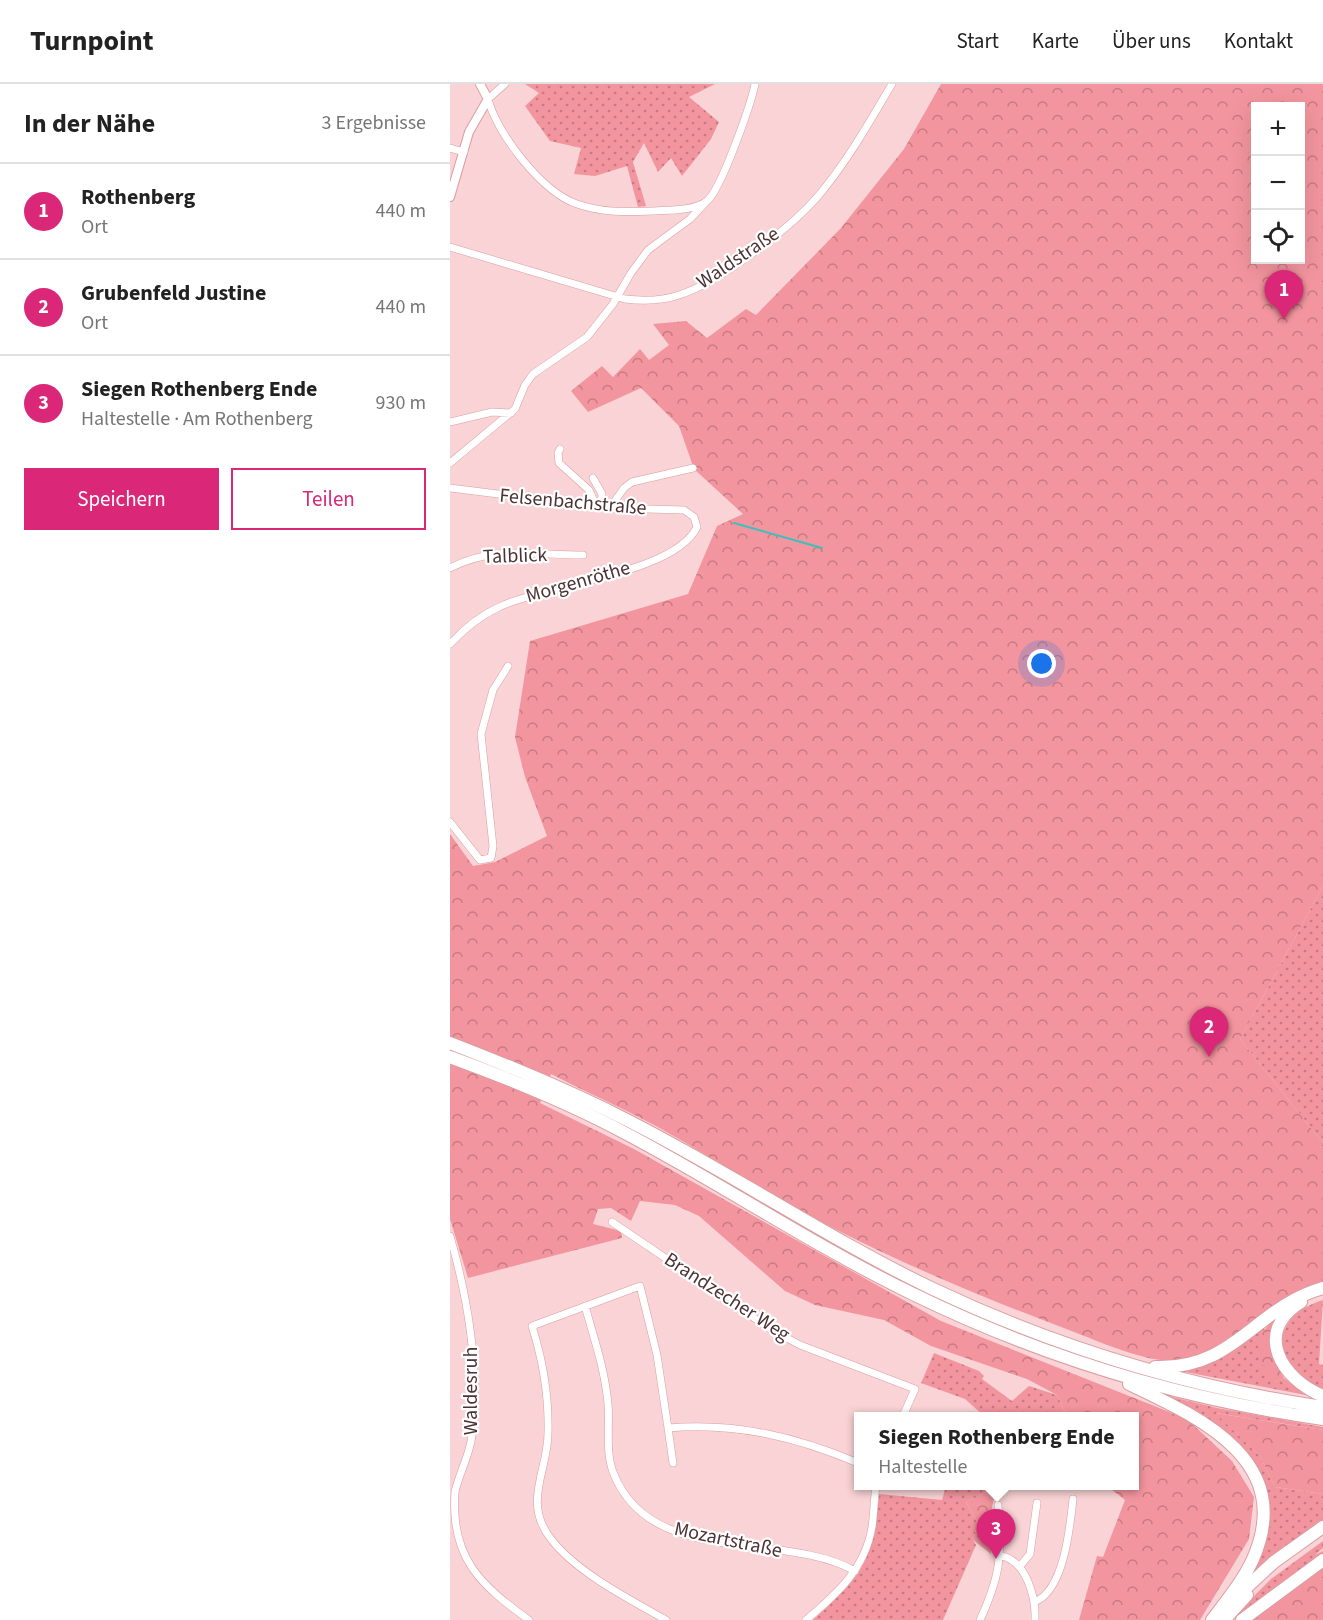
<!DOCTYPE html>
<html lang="de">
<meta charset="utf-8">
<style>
:root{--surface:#fff;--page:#f2f2f2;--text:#222;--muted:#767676;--line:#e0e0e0;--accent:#db2777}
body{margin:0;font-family:"Source Sans 3",sans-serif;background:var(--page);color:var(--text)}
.controls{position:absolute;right:18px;top:18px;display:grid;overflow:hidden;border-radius:0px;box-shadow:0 6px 24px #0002}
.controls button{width:54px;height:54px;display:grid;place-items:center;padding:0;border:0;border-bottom:2px solid var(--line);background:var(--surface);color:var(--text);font:30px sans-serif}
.you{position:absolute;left:592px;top:580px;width:21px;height:21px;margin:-15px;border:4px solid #fff;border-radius:50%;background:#1a73e8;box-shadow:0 0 0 9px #1a73e833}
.badge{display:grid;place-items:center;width:39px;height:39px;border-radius:50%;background:var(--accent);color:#fff;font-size:20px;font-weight:700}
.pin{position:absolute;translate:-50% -50px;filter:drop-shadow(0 2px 3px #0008)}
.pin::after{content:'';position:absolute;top:32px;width:21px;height:18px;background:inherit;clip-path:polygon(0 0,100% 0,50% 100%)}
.popup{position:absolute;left:404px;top:1328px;width:285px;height:78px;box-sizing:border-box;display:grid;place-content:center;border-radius:0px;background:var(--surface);filter:drop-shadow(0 2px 4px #0005);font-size:20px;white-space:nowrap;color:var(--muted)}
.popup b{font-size:22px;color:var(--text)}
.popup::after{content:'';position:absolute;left:50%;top:100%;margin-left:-12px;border:12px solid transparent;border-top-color:var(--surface)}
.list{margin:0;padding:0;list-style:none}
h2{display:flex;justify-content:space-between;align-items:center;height:78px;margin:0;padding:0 24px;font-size:26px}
h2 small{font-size:20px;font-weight:400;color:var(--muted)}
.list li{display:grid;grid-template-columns:39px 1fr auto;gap:18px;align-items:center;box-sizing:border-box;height:96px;padding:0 24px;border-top:2px solid var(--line)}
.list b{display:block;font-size:22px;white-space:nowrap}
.list p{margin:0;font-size:20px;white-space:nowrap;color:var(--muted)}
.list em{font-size:20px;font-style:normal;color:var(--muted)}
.actions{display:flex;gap:12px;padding:18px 24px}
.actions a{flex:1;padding:14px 0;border:2px solid var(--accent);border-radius:0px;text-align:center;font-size:21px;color:var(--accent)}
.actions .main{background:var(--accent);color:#fff}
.icon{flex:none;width:33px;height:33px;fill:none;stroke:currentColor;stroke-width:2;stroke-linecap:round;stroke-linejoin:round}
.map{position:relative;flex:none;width:873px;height:1536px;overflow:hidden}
header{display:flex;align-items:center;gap:36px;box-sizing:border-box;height:84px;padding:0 30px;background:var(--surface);border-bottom:2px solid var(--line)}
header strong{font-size:28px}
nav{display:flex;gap:33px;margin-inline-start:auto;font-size:21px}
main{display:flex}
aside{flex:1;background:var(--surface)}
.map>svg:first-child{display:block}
.grass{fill:url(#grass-dots)}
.forest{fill:url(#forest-crowns);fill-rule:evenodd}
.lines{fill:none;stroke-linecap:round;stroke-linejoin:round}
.stream{stroke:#3ac0bf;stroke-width:2}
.minor-casing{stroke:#da9ea2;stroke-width:8}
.tertiary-casing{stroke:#da9ea2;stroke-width:10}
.motorway-casing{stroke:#da9ea2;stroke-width:14}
.minor{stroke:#fff;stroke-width:7}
.tertiary{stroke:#fff;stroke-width:8}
.motorway{stroke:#fff;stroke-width:12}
.labels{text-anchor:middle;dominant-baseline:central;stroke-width:4.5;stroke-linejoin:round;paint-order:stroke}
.street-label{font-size:20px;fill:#4b3234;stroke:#fff}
</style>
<header>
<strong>Turnpoint</strong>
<nav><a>Start</a><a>Karte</a><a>Über uns</a><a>Kontakt</a></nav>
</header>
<main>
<aside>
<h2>In der Nähe<small>3 Ergebnisse</small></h2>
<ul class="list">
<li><span class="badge">1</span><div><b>Rothenberg</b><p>Ort</p></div><em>440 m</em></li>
<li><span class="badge">2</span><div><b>Grubenfeld Justine</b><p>Ort</p></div><em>440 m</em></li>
<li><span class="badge">3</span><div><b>Siegen Rothenberg Ende</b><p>Haltestelle · Am Rothenberg</p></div><em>930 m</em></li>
</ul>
<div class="actions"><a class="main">Speichern</a><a>Teilen</a></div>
</aside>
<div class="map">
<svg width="873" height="1536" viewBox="0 0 873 1536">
<defs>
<pattern id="grass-dots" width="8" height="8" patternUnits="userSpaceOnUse" patternTransform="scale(1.5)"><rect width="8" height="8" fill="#f3959e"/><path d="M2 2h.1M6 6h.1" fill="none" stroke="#c77a82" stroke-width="1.8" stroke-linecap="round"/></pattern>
<pattern id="forest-crowns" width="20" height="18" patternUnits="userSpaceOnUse" patternTransform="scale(1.5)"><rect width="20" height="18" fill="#f3959e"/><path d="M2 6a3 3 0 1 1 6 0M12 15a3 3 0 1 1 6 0" fill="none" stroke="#c77a82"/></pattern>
</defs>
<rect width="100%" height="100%" fill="#f9d3d5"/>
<!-- grass -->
<path class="grass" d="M75,0H265L239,13L269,38L261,55L232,92L221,74L208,88L194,59L183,78L196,122L188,123L177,82L145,92L124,90L131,64L100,57L75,22L89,9Z
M873,802V1059L790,955Z
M873,1216L869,1280L873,1281V1305C849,1293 834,1282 832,1253C839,1231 852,1223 873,1216Z
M814,1243L826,1298L834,1294L856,1311L730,1287C765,1282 787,1264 814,1243Z
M484,1269L529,1287L534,1292L532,1295L562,1317L579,1302L607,1311L617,1332H534L515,1315L471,1299Z
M702,1308L767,1324L873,1343V1346L766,1329L810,1372L825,1403L873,1410V1437L798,1495L815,1441L796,1372Z
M496,1402H545L546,1404L516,1418L528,1439L523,1456L526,1461L493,1536H363C413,1491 423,1478 429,1410L492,1416Z
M873,1457V1464L865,1471L873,1467V1471L780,1536L821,1495Z"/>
<!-- forest -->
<path class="forest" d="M491,0H873V802L790,955L873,1059V1197C820,1212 788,1265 732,1276C701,1281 653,1259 624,1248C542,1217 461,1184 383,1144C322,1114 266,1075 206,1042C172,1024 136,1008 101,990L90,1019L184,1065L491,1237L737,1335L782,1377L804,1413L799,1455L750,1536H629L647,1472L653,1473L675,1416L657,1402H684V1332H617L607,1311L577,1295L481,1262L434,1236L365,1221L335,1207L249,1132L225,1121L190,1117L181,1137L161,1124L148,1125L143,1140L171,1147L172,1154L18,1194L0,1135V750L23,782L45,778L97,752L75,693L65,653L80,557L238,510L267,442L293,430L244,385L229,342L191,304L138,328L121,307L152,282L163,293L190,265L199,276L219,261L203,240L236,237L257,254L296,225L306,231L391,144L454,65ZM806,22H850V176H806Z
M830,1229C823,1257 819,1268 834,1294L827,1298C799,1274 804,1252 830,1229Z
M765,1329L873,1346V1410L825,1403L810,1372Z
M546,1404L539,1438L541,1470L523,1456L528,1439L516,1418Z
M873,1482V1536H801Z"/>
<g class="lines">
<!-- stream -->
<path class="stream" d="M284,439L372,464"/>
<defs>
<path id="minor" d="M55,0L38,15C47,50 92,108 127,120C153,129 177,128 204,127C220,126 243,127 257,117C271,106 301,20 305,0
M0,64L14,68
M0,163L175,215C193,217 212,217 229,211C270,198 342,143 369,111C397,78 420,37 442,0
M0,338L42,328L61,329
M110,365L108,369L109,379L139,406L146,422
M0,379L65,325L75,301L83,290L137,253L163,220L181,189L198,166L240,135L256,118
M143,394L152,410L151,423
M0,404L160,424L234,426L244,433L247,443C225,490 93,501 47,524C28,533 14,545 0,560
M160,424L174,404L182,398L243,384
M0,484C44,461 85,471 133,471
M0,738L30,776L41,774L43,762L31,650L43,606L58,582
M162,1138L322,1246L350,1261L465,1305L453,1332
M0,1152C18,1215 30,1286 22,1351C20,1371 9,1389 5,1408C0,1475 32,1502 79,1536
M135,1222C144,1254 155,1286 158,1320C160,1342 155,1366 163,1388C200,1485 333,1446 405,1487
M218,1344L223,1379
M551,1472C576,1476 586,1513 585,1536
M570,1482L580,1470L587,1419
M584,1518C614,1508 620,1443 623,1415
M216,1536C179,1515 126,1488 101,1455C72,1418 98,1387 98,1349C99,1313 93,1277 82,1242L190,1202L207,1271L218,1344C285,1338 347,1353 408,1379
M356,1536C387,1510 415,1485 422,1443C424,1430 424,1415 426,1402
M530,1536C552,1488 551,1473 548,1421"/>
<path id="tertiary" d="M0,113L19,48L38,15L30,0"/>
<path id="motorway" d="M0,959C57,981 113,1004 167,1031C274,1084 373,1152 481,1204C605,1263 737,1303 873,1323
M0,973C60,995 119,1019 175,1049C272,1100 364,1162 463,1210C592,1273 731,1315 873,1335
M851,1218C803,1248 831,1295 873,1312
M705,1283C785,1286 805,1223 873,1204
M679,1300C751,1334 846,1377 803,1475C793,1497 777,1516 762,1536
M785,1514L824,1478L873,1443
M774,1536L797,1511
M792,1536L873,1476"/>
</defs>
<!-- minor casing -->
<use href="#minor" class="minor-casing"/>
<!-- tertiary casing -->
<use href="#tertiary" class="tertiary-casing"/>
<!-- motorway casing -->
<use href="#motorway" class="motorway-casing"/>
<!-- minor -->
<use href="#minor" class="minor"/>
<!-- tertiary -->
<use href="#tertiary" class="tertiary"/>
<!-- motorway -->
<use href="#motorway" class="motorway"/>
</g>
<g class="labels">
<!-- street labels -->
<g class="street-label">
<text transform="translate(288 174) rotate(-34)">Waldstraße</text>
<text transform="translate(123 418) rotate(5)">Felsenbachstraße</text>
<text transform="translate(65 472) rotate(-2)">Talblick</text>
<text transform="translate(128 498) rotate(-16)">Morgenröthe</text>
<text transform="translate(277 1213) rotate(33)">Brandzecher Weg</text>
<text transform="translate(21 1307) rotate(-90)">Waldesruh</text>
<text transform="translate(278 1456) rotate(12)">Mozartstraße</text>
</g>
</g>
</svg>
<div class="controls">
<button>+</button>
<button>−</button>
<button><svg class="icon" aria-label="locate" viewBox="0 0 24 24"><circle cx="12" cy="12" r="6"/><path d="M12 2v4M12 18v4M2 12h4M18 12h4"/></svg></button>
</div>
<div class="you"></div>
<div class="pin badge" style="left:834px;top:236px">1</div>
<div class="pin badge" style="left:759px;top:973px">2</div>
<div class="pin badge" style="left:546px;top:1475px">3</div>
<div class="popup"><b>Siegen Rothenberg Ende</b>Haltestelle</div>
</div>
</main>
